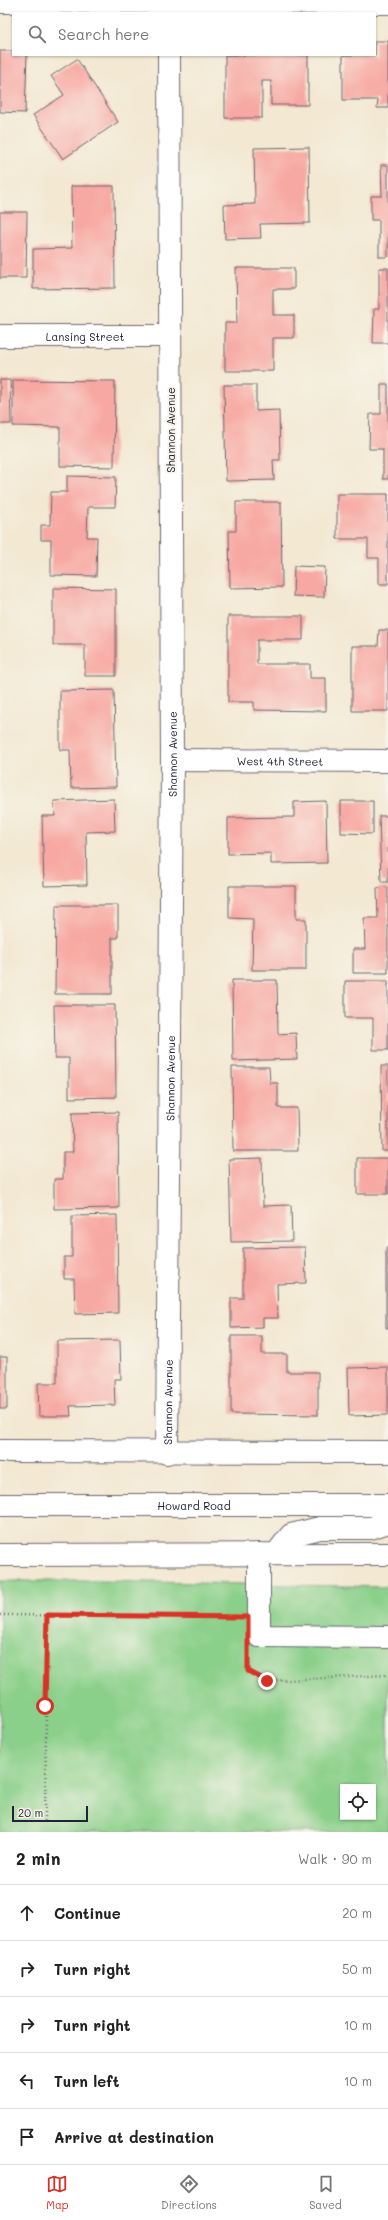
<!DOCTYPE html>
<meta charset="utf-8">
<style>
:root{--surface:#fff;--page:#f6f6f6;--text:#222;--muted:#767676;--line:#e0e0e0;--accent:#d93025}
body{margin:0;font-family:Mali,sans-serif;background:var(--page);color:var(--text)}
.controls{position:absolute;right:12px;bottom:12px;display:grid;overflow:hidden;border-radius:0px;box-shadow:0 1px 3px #0004}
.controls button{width:36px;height:36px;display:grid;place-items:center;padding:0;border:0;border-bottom:1px solid var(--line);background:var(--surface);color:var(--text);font:20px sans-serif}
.scale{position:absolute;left:12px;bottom:10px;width:76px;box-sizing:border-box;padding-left:4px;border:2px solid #22223b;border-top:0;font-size:11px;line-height:14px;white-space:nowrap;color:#22223b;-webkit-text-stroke:3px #f7f3e8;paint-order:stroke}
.stop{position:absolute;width:12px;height:12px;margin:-9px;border:3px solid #d93025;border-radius:50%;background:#fff}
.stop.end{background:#d93025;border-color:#fff;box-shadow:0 1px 4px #0008}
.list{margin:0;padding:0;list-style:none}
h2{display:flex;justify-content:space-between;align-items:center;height:52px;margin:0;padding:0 16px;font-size:17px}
h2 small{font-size:13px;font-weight:400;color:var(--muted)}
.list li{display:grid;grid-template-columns:26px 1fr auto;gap:12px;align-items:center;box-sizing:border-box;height:56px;padding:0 16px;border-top:1px solid var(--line)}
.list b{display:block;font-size:15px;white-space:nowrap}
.list em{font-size:13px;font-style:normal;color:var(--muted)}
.icon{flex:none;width:22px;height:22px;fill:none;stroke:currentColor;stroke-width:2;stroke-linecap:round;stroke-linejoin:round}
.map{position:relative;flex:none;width:388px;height:1832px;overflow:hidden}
.search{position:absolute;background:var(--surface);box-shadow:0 1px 3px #0004;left:12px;right:12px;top:12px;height:44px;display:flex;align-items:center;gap:10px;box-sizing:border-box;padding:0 14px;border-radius:0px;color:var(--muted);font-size:15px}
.sheet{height:332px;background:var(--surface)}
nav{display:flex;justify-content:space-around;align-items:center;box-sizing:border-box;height:56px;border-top:1px solid var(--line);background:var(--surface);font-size:11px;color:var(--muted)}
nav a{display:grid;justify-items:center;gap:2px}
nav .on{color:var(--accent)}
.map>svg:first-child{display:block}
.green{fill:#8bd08a;stroke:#567962;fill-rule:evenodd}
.building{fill:#f7a8a2}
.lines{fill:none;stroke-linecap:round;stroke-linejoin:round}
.minor-casing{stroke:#6b6770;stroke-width:24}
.major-casing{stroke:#6b6770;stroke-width:24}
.path{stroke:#6b6770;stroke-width:2.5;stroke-dasharray:1 3;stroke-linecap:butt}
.minor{stroke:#fff;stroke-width:22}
.major{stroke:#fff;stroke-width:22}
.route{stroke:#d93025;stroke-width:5}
.labels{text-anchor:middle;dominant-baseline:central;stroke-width:3.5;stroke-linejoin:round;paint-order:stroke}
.street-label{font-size:11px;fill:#22223b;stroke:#f7f3e8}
</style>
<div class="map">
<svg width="388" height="1832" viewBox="0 0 388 1832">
<rect width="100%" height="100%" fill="#f7f3e8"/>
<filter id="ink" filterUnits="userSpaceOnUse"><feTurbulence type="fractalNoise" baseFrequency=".025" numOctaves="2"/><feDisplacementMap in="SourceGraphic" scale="8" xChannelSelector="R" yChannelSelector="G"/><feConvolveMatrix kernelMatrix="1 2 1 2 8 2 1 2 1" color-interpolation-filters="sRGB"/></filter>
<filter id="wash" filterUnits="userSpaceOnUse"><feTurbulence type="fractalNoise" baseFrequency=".012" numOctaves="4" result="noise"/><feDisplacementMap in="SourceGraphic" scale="16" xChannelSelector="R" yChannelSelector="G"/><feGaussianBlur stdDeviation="0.9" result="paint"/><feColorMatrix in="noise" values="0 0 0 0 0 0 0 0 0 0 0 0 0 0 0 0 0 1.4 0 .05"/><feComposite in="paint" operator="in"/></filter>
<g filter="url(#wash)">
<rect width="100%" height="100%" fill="#f3e8d2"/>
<!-- green -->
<path class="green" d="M0,1581H101L388,1587V1832H0ZM343,1787H373V1817H343Z"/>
<g id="blocks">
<!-- building -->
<path class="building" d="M375,41H388V108H377L378,100H343V55H375Z
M0,51H13V55H27L25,113L0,112Z
M225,55H308V105H271V81H262V118H225Z
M77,59L118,122L63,159L33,115L64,95L51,76Z
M309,147L310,223L260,224L261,238L225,239L224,205L255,204L254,148Z
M381,165H388V257H379V220H371V196H382Z
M71,186H114L115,288L33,289V249L72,248Z
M0,212H27L26,278H0Z
M236,268H294V289H273V315H294V338H273V371H225V323H237Z
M379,268H388V343H373L374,309H379Z
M0,380H10L11,424H0Z
M13,380L115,381L114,467L60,466V427L13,426Z
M381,384H388V479H383V449H369L370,414H381Z
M224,385H256V411L279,410L280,460H273L274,480L226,481Z
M67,476L116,477L115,507H88L87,537H97L96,576L51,575V540H41V525H50L51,492H67Z
M337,494H388V584H379V558H368V539H337Z
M236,502H281L282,587L230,588L229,531H236Z
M294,566L325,567L324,597L293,596Z
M53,588L116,589V676H85V645H53Z
M228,616H303V640H257V664H310V678H326V711L254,710V702H228Z
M379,630H388V711H352V646H378Z
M114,690L116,787L71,788L70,750H60V691Z
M114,799L115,831L86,832L87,885L44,886L42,816H55L54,801Z
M326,801L327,863L271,864V853L228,854V818L294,817V802Z
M341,801H373V834L341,833Z
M379,816H388V882H381Z
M229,886H296V919H306V970H252L253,919L229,918Z
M388,887V973H353V949H365L364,918H378L377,888Z
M56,905H118V938H112V994H55Z
M232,980H277L278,1034L296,1033L297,1059L233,1061Z
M345,981H388V1050H373V1018H345Z
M54,1005H115L116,1097L69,1098V1058H55Z
M381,1066H388V1151H382Z
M232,1067H269L270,1083H278V1108H297L298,1151H233Z
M118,1112L119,1208L54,1209V1179H63V1152H73L72,1113Z
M262,1158L263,1206L291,1205L292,1241L231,1242L229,1159Z
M357,1158H388V1194H357Z
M117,1215L118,1313L75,1314L74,1279H64V1257H72V1216Z
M305,1247L306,1283L277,1284L278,1318H263V1327L231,1328V1298H243V1248Z
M386,1247H388V1328H386Z
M231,1336H262V1354H287V1372H318V1415L231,1414Z
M120,1340L121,1379H114L115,1405L70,1406L71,1416H39L38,1383H57V1341Z
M0,1357H7V1409H0Z
M388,1367V1415L349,1416L348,1368Z"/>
</g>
</g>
<g filter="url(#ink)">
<use href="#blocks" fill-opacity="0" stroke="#6b6770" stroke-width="1"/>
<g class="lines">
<defs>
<g id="minor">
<path d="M0,2L388,3"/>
<path id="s1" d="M0,336H169"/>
<path id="s2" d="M172,760L388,761"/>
<path d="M0,1451L388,1452"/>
<path id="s3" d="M167,1453L172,760L169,55"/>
<path d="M259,1554V1636L388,1637"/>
</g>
<g id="major">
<path id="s4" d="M0,1505H388"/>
<path d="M276,1554L291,1535L320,1528H371L388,1522"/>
<path d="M0,1555L388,1554"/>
</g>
</defs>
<!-- minor casing -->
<use href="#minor" class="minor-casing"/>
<!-- major casing -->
<use href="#major" class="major-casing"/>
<!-- path -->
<path class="path" d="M0,1615L235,1617
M248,1658V1671L267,1681L388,1675
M45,1821L47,1615"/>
<!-- minor -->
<use href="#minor" class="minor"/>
<!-- major -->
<use href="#major" class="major"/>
</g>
</g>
<g class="lines" filter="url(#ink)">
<!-- route -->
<path class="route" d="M45,1706L47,1615L248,1617V1671L267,1681"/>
</g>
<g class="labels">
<!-- street labels -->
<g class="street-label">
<text stroke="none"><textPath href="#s1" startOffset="85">Lansing Street</textPath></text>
<text transform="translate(170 430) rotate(-90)">Shannon Avenue</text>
<text stroke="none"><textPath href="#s3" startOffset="699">Shannon Avenue</textPath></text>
<text stroke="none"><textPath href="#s2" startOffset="108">West 4th Street</textPath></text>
<text stroke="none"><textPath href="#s3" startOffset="375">Shannon Avenue</textPath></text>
<text stroke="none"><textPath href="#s3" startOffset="51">Shannon Avenue</textPath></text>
<text stroke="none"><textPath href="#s4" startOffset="194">Howard Road</textPath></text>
</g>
</g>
</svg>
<div class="controls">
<button><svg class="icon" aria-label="locate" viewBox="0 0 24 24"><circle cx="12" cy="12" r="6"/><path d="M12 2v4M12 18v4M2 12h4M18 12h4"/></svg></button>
</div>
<div class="scale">20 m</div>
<div class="stop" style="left:45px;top:1706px"></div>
<div class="stop end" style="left:267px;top:1681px"></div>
<div class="search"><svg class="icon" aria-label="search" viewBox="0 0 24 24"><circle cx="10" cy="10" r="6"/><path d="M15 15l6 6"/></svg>Search here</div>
</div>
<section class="sheet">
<h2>2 min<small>Walk · 90 m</small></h2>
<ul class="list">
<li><svg class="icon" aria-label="ahead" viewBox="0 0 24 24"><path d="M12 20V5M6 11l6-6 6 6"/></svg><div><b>Continue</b></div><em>20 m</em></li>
<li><svg class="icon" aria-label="right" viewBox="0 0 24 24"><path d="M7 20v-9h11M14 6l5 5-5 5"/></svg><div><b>Turn right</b></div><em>50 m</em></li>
<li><svg class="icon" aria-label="right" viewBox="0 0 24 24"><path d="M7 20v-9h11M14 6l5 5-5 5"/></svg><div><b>Turn right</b></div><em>10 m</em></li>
<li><svg class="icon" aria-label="left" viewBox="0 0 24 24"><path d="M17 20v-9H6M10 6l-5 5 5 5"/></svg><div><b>Turn left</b></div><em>10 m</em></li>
<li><svg class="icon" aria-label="arrive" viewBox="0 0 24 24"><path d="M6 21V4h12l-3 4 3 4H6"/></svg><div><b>Arrive at destination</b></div></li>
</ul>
</section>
<nav>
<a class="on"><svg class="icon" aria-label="map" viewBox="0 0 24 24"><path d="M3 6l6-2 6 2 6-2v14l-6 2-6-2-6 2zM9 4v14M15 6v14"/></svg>Map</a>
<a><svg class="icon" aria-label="directions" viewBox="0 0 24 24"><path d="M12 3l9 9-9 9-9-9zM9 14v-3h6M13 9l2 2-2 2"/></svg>Directions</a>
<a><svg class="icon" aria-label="saved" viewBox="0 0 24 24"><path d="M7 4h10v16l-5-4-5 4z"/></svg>Saved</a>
</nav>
